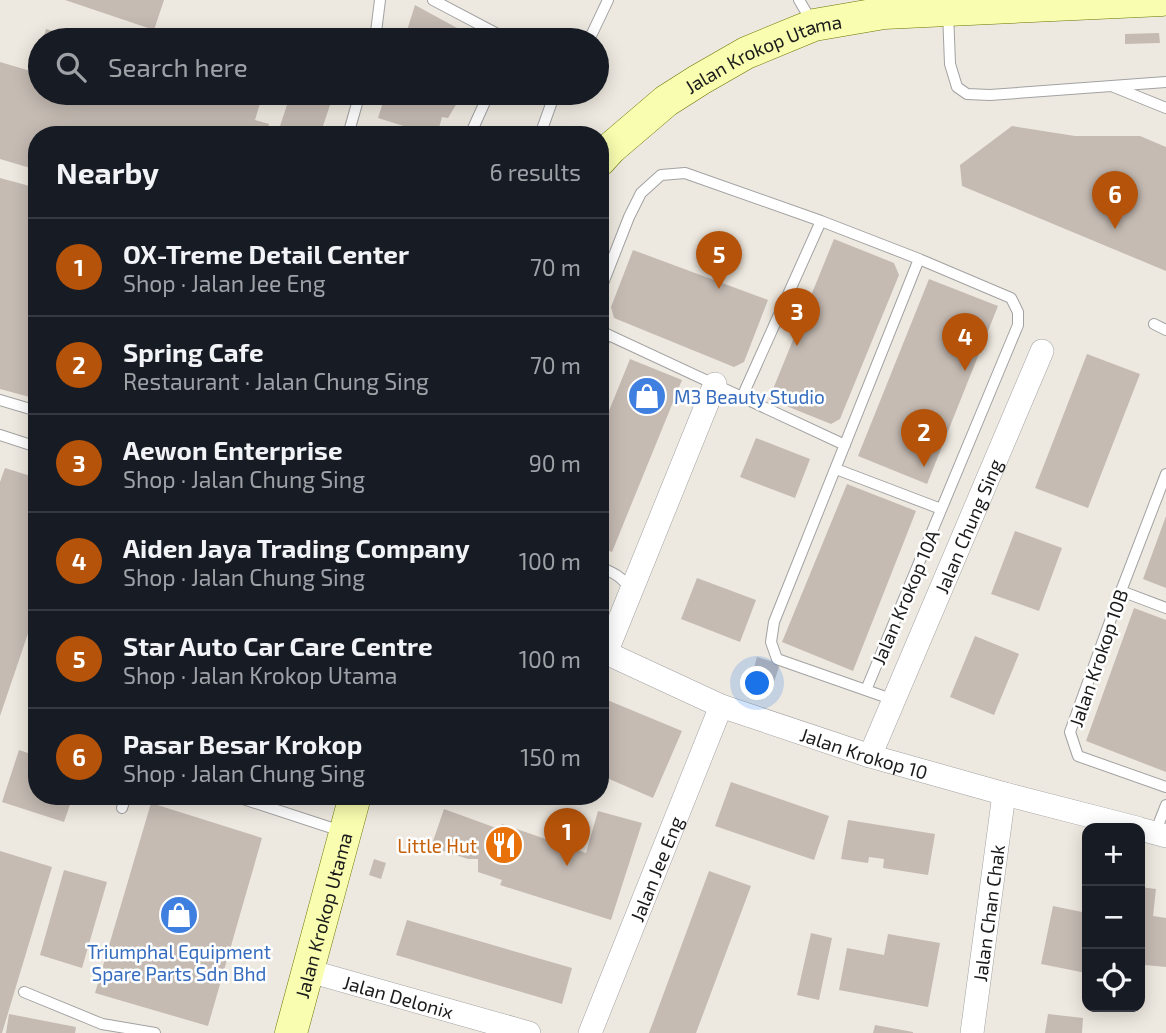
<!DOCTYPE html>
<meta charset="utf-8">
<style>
:root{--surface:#171b24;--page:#20242c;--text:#f1f3f6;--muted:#9ea1a6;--line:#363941;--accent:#b45309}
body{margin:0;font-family:"Exo 2",sans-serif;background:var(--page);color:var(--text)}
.controls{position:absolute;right:21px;bottom:21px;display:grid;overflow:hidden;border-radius:14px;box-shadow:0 4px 18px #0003}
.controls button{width:63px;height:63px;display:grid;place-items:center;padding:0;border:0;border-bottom:2px solid var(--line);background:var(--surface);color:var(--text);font:35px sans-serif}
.you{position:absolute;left:758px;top:684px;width:24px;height:24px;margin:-18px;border:5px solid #fff;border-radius:50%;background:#1a73e8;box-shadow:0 0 0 10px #1a73e833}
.badge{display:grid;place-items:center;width:46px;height:46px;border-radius:50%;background:var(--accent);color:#fff;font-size:23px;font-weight:700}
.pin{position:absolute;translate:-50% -58px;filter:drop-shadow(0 2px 4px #0008)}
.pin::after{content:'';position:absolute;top:37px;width:24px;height:21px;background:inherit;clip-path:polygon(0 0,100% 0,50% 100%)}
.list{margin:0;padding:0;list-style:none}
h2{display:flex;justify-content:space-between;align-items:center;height:91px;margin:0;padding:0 28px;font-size:30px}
h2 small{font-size:23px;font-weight:400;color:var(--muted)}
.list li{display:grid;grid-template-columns:46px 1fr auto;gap:21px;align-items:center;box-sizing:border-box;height:98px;padding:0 28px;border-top:2px solid var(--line)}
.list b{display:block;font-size:26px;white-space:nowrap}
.list p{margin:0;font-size:23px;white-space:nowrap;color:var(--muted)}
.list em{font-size:23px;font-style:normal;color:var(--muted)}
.icon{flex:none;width:38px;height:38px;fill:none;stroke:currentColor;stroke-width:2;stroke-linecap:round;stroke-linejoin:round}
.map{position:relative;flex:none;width:1166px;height:1033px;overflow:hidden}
.search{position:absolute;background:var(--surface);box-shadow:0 4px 18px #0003;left:28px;top:28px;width:581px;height:77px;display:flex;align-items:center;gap:18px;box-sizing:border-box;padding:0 24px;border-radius:38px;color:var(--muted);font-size:26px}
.panel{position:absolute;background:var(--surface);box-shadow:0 4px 18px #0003;left:28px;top:126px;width:581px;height:679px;border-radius:28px}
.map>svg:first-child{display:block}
.building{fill:#c5bbb3}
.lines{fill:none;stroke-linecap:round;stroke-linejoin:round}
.lane-casing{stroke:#a2a2a2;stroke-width:12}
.street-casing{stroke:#a2a2a2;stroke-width:24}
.secondary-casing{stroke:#697500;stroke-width:33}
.lane{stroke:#fff;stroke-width:10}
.street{stroke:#fff;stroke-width:23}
.secondary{stroke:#f9fdaf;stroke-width:32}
.labels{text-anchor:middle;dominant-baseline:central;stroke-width:5;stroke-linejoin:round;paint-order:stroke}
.street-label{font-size:19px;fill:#1b1b1b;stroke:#fff}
.shop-label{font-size:19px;fill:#366cbe;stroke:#fff;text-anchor:start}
.food-label{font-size:19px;fill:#c56008;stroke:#fff;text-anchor:end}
</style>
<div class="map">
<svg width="1166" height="1033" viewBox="0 0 1166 1033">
<rect width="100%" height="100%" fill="#eee9e0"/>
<!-- building -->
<path class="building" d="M65,0H164L154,30Z
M415,5L479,40H404Z
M46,29L81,40H43Z
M1159,33L1160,43L1125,44V34Z
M39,53L40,93H263L255,120L269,124L266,135H37V170L0,159V62L34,72Z
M291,93H334L320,135H295L279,129Z
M386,93H463L448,118L442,117L437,135H432L378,118Z
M371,126L404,134V135H369Z
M1012,126L1075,136H1140L1166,147V271L962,186L960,165Z
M0,178L37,188V399L0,389Z
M834,239L894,263L899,275L840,419L831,424L769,399Z
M633,250L768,300L744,362L734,367L614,318L611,307Z
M929,279L998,306L927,484L858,456Z
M1087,354L1140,374L1088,508L1035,488Z
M630,359L682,380L612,552L600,547V433Z
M756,438L810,459L795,498L740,477Z
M5,468L37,478V607L0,716V482Z
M847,484L916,511L853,671L782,642Z
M1166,516V588L1143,579Z
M1015,531L1062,548L1039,611L991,594Z
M697,578L756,600L740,642L681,619Z
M1134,608L1166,620V772L1086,741Z
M975,636L1019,654L994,715L950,697Z
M757,657L780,664L773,685L751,678Z
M600,697L682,731L653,798L600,775Z
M36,702H37V725L30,723Z
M19,750L37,756V796H73L64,822L2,802Z
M731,782L829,816L814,860L715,826Z
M151,803L262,838L208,1026L95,993Z
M444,809L499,829L502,824L586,853L598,811L642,823L611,920L500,885L502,880L478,872V859H468L431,847Z
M848,820L935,834L928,875L883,868L884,859L869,857L868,863L841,859Z
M0,851L52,867L2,1033H0Z
M374,859L386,863L381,879L369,875Z
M64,870L107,882L82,968L40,955Z
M709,871L751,886L696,1033H649Z
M1140,887L1156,889L1153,916L1166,918V967L1145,965L1141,994H1140Z
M1053,906L1087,913L1086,973L1041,964Z
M407,920L572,968L562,1004L396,955Z
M811,933L832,938L819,1000L797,995Z
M888,934L940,943L928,1007L839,990L847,948L884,955Z
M9,1014L76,1027L75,1033H6Z
M1048,1014L1083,1018L1082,1033H1045Z
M875,1025L913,1032V1033H873Z"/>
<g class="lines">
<defs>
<path id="lane" d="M433,0L509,40
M799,0L812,22
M948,12L950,64L957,87L967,94L990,95L1166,82
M375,40L380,0
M589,40L608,0
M1114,87L1166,108
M348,135L360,93
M470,135L489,93
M540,135L555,93
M821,221L919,259L1011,298L1018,312V325L866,690
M600,291L629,217L641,193L661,175L685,173L821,221L742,397
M1154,324L1166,330
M600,331L845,445
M600,349L607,334
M0,400L37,411
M0,435L37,447
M836,469L941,509
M1166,474L1121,591L1070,732L1078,756L1166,787
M600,567C614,573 623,577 630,590
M1121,591L1166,608
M894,700L777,659L771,642L774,622L919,259
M234,796L341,831
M122,808L126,796
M1155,833L1166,805
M24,992L102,1024L155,1033"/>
<g id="street">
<path id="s1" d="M600,650L721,706L870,756L1005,794L1137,828"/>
<path d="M606,653L715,384"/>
<path id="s2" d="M870,756L1042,351"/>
<path d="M1140,829L1166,836"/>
<path id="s3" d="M309,971L529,1033"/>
<path id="s4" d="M590,1033L721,706"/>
<path id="s5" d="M972,1033L1004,794"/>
</g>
<g id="secondary">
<path id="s6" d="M600,160L611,148L666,101L699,80L746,53L814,25L884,13L1162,0"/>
<path id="s7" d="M291,1033L355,796"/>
</g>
</defs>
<!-- lane casing -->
<use href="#lane" class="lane-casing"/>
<!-- street casing -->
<use href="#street" class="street-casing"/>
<!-- secondary casing -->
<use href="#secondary" class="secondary-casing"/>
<!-- lane -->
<use href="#lane" class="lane"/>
<!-- street -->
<use href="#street" class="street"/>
<!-- secondary -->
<use href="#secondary" class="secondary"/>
</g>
<!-- icons -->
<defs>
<symbol id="shop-disc" viewBox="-11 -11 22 22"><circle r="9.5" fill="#3f7fe0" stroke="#fff"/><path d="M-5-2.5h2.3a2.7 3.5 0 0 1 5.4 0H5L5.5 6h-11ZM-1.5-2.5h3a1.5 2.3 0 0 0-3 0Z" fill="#fff"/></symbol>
<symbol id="restaurant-disc" viewBox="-11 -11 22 22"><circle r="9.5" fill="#e8710a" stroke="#fff"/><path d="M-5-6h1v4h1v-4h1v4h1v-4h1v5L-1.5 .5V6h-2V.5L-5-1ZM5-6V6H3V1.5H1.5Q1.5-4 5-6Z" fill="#fff"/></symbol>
</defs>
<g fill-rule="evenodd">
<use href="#shop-disc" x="625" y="374" width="44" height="44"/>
<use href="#restaurant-disc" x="482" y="823" width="44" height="44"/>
<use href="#shop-disc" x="157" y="893" width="44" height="44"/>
</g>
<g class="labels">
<!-- street labels -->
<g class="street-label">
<text stroke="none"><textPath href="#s6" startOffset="198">Jalan Krokop Utama</textPath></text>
<text stroke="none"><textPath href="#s2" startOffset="250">Jalan Chung Sing</textPath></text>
<text transform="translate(905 597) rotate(-67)">Jalan Krokop 10A</text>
<text transform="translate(1098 658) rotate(-71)">Jalan Krokop 10B</text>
<text stroke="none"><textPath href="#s1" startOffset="284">Jalan Krokop 10</textPath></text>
<text stroke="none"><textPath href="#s4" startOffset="177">Jalan Jee Eng</textPath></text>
<text stroke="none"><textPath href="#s5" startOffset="121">Jalan Chan Chak</textPath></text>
<text stroke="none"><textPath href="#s7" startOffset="122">Jalan Krokop Utama</textPath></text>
<text stroke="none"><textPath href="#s3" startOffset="93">Jalan Delonix</textPath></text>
</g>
<!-- shop labels -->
<g class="shop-label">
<text x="674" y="396">M3 Beauty Studio</text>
<text x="179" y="951" text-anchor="middle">Triumphal Equipment<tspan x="179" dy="22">Spare Parts Sdn Bhd</tspan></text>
</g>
<!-- food labels -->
<g class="food-label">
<text x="477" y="845">Little Hut</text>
</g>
</g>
</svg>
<div class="controls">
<button>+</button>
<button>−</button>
<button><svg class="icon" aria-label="locate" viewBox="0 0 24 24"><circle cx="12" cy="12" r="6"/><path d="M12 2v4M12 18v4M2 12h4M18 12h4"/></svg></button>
</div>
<div class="you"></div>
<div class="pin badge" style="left:567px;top:866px">1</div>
<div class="pin badge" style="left:924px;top:467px">2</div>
<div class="pin badge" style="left:797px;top:346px">3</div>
<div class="pin badge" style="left:965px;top:371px">4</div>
<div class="pin badge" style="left:719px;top:289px">5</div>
<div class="pin badge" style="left:1115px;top:229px">6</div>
<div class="search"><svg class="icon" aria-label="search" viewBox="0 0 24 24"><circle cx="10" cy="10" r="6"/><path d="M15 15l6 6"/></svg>Search here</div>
<section class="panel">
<h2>Nearby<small>6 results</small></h2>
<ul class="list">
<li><span class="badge">1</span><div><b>OX-Treme Detail Center</b><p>Shop · Jalan Jee Eng</p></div><em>70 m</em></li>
<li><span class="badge">2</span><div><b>Spring Cafe</b><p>Restaurant · Jalan Chung Sing</p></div><em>70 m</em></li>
<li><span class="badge">3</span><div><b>Aewon Enterprise</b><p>Shop · Jalan Chung Sing</p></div><em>90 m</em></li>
<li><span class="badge">4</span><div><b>Aiden Jaya Trading Company</b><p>Shop · Jalan Chung Sing</p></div><em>100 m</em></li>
<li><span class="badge">5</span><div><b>Star Auto Car Care Centre</b><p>Shop · Jalan Krokop Utama</p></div><em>100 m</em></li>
<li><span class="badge">6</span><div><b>Pasar Besar Krokop</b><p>Shop · Jalan Chung Sing</p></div><em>150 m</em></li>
</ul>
</section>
</div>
